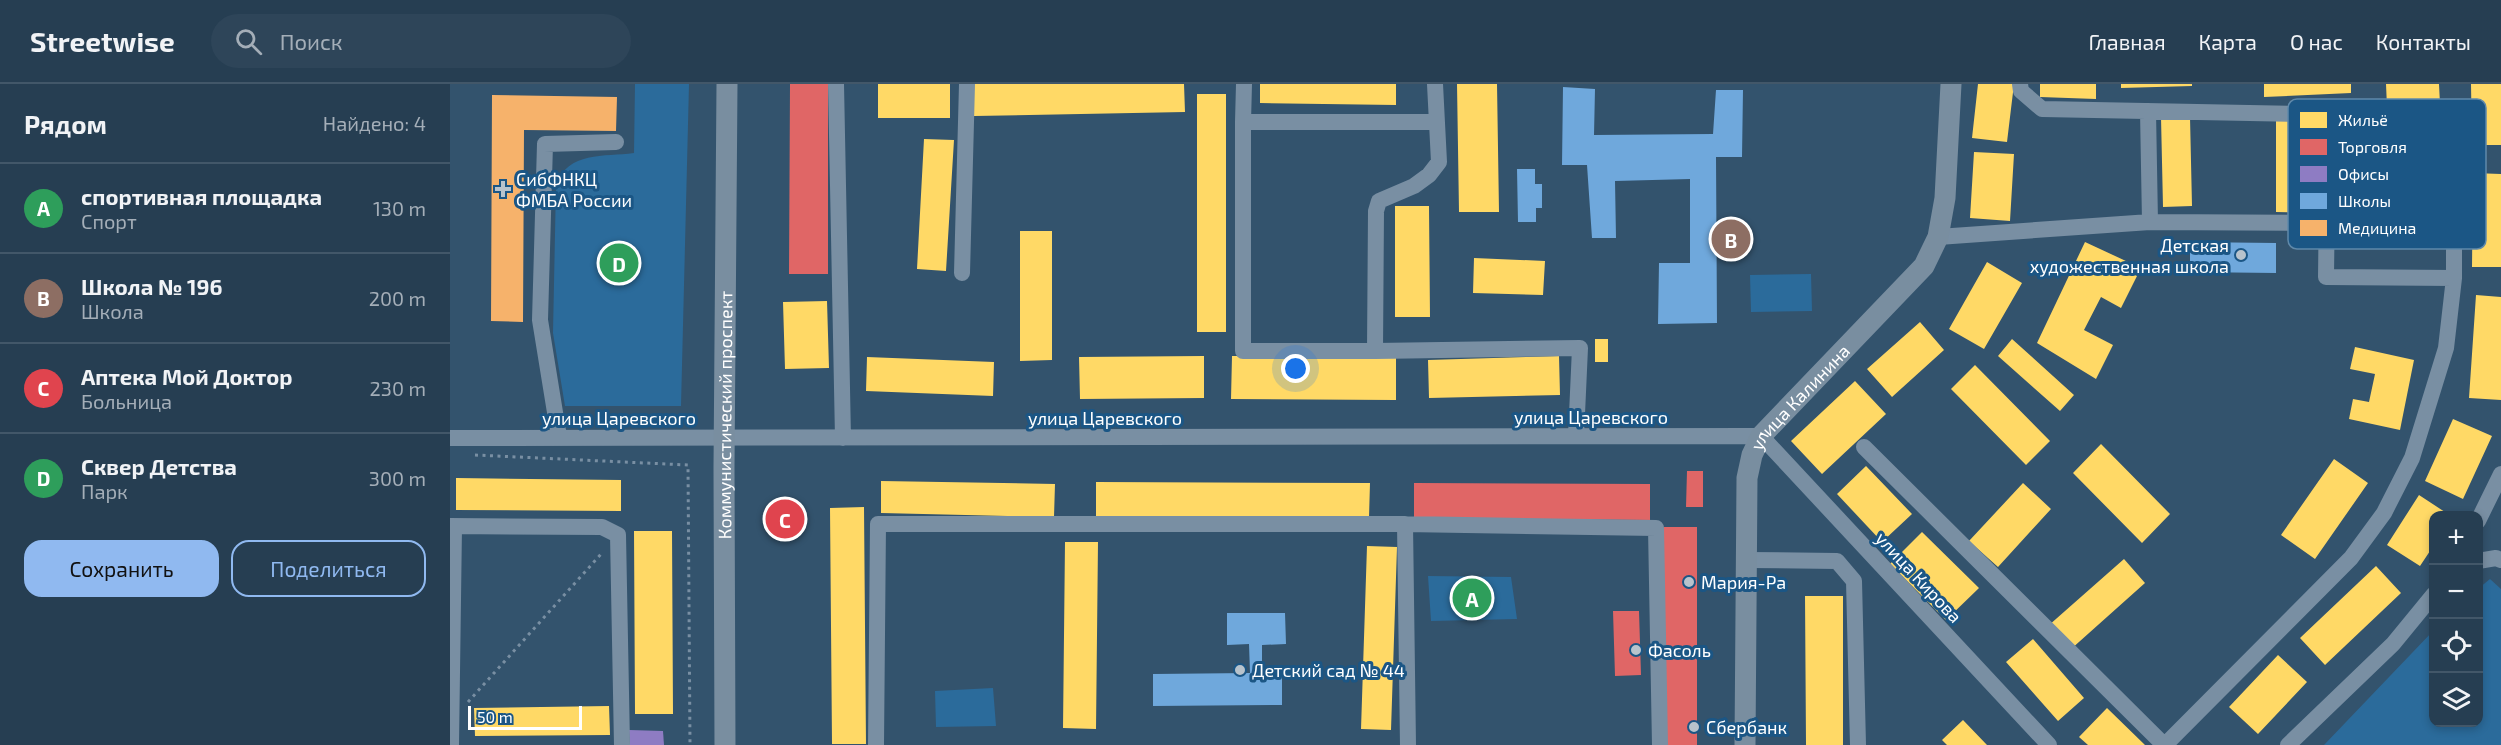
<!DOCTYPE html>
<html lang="ru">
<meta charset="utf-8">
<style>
:root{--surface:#263e52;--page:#2e4559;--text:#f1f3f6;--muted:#a4aeb8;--line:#425769;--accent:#90b9f0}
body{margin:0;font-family:"Exo 2",sans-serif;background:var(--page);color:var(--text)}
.controls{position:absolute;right:18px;bottom:18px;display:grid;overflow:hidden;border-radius:12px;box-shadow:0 3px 9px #0003}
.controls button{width:54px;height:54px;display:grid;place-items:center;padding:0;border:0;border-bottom:2px solid var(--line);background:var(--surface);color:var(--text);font:30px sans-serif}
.scale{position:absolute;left:18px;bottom:15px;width:114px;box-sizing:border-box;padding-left:6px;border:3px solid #fff;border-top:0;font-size:16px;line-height:21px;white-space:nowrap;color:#fff;-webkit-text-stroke:4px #1b5685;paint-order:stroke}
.you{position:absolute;left:846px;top:285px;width:21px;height:21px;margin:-15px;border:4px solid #fff;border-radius:50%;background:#1a73e8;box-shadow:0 0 0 9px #1a73e833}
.badge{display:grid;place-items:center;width:39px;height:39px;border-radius:50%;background:var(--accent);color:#fff;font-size:20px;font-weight:700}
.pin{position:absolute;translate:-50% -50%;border:3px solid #fff;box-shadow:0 2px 6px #0006}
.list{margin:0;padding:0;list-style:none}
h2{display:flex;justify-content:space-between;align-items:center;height:78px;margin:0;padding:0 24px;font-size:26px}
h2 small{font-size:20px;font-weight:400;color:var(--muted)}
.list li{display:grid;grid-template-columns:39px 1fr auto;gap:18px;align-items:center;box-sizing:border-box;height:90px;padding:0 24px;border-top:2px solid var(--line)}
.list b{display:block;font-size:22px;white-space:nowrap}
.list p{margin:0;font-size:20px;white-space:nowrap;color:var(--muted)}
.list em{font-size:20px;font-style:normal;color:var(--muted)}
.actions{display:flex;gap:12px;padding:18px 24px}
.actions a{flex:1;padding:14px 0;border:2px solid var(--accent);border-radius:18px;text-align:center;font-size:21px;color:var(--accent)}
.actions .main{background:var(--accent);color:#111}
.icon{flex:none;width:33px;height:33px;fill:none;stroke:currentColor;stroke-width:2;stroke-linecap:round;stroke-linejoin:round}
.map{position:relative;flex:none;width:2051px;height:661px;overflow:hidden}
header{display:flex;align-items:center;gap:36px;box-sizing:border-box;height:84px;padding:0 30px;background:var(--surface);border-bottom:2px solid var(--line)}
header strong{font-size:28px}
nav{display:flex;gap:33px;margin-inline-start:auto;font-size:21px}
.search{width:420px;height:54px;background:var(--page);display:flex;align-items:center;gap:15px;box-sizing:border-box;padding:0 21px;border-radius:33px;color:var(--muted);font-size:22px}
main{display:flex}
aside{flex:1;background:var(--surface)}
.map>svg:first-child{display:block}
.green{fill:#2b6b9b}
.homes{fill:#ffd966}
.shops{fill:#e06666}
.offices{fill:#8e7cc3}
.schools{fill:#6fa8dc}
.health{fill:#f6b26b}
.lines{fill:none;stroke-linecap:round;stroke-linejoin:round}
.path{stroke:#798fa3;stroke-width:3;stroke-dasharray:3 4.5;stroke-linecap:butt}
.minor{stroke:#798fa3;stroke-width:16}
.major{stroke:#798ea0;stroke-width:21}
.poi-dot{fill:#b8c3cc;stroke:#1b5685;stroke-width:2}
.labels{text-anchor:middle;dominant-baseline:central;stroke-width:6;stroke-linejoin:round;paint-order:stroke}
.poi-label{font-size:18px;fill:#fff;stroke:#1b5685;text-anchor:start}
.street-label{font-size:18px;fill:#fff;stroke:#1b5685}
.key{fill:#1b5685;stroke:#5f89aa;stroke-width:1.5}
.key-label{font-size:16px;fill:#fff}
</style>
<header>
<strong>Streetwise</strong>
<div class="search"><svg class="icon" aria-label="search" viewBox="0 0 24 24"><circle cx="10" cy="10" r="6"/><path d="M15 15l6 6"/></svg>Поиск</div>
<nav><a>Главная</a><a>Карта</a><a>О нас</a><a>Контакты</a></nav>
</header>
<main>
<aside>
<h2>Рядом<small>Найдено: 4</small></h2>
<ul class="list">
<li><span class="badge" style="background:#2e9e5b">A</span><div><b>спортивная площадка</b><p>Спорт</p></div><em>130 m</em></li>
<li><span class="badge" style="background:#8d6e63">B</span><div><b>Школа № 196</b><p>Школа</p></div><em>200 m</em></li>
<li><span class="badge" style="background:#e0444e">C</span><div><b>Аптека Мой Доктор</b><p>Больница</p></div><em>230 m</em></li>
<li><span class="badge" style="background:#2e9e5b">D</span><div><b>Сквер Детства</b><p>Парк</p></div><em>300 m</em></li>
</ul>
<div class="actions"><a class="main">Сохранить</a><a>Поделиться</a></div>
</aside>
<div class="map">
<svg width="2051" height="661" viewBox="0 0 2051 661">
<rect width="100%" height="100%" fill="#33536d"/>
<!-- green -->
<path class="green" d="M185,0H239L231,322H115L103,249L106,101C118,67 154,73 184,69Z
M1361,190L1362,227L1301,228L1300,191Z
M978,492L1061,493L1067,535L981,537Z
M2040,495L2051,505V661H1874L1983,547L1984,638H2028L2029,504Z
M543,604L546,642L486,643L485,607Z"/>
<!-- homes -->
<path class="homes" d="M428,0H500V34H428Z
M523,0H734L735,28L524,32Z
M810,0H946V21L810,19Z
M1007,0H1047L1049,128H1009Z
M1528,0H1564L1557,58L1522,54Z
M1590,0H1646V15L1590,13Z
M1671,0H1742V2L1671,4Z
M1814,0H1901V9L1814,13Z
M1936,0H1989L1990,20L1937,23Z
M2021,0H2051V61H2022Z
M747,10H776V248H747Z
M1711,33H1740L1742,122L1713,123Z
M1826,34H1864V129L1826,128Z
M474,55L504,56L496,187L467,185Z
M1524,68L1564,70L1560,137L1520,134Z
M2023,89L2051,90V183H2022Z
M945,122H979L980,233H945Z
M570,147H602V276L570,277Z
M1635,158L1691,184L1671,224L1651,213L1634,246L1663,261L1646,295L1587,259Z
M1024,174L1095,177L1093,211L1023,209Z
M1537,178L1572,199L1534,265L1499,245Z
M2026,211L2051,213V316L2019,314Z
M377,217L379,284L335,285L333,218Z
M1470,238L1494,266L1442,313L1417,285Z
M1145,255H1158V278H1145Z
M1562,255L1624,311L1610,327L1548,272Z
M1905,263L1964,276L1950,346L1899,335L1903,315L1919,318L1925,290L1900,285Z
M754,272V314L630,315L629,273Z
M782,272L946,273V316L781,315Z
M1109,272L1110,311L979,314L978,276Z
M417,273L544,278L543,312L416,307Z
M1525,281L1600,357L1576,381L1501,305Z
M1405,297L1436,330L1372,390L1341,357Z
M2003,335L2042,352L2013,415L1975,397Z
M1651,360L1720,430L1692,459L1623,389Z
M1884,375L1918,399L1865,475L1831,451Z
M1416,382L1462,430L1432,458L1387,410Z
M6,394L171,396V427L6,426Z
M431,397L605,400L604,433L431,429Z
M646,398L920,399L919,434L646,433Z
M1573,399L1601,425L1548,483L1519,457Z
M1969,411L2001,432H1984V461L1970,482L1937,461Z
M414,423L416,660H382L380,424Z
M184,447H222L223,630H185Z
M1472,448L1529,504L1496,536L1440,480Z
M615,458H648L646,645L613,644Z
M917,462L947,463L941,646L911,645Z
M1674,475L1695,499L1620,566L1598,542Z
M1926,482L1951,509L1875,581L1850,554Z
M1355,512H1393V661H1356Z
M1583,555L1634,614L1608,637L1556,578Z
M1828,571L1857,598L1808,650L1779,623Z
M159,622L160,651L25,652L24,624Z
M1657,624L1695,661H1638L1629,653Z
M1513,636L1537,661H1497L1492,656Z"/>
<!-- shops -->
<path class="shops" d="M340,0H378V190H339Z
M1237,387H1253V423H1236Z
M964,399L1200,400V436L964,434Z
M1214,443H1247V661H1214Z
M1163,527H1189L1191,591L1165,592Z"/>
<!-- offices -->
<path class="offices" d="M179,646L213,647L214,661H180Z"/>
<!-- schools -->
<path class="schools" d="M1113,3L1145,5L1144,51L1263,50L1266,6H1293L1292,73H1266L1267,239L1208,240L1209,179H1240V95L1165,97L1166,154H1142L1137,81H1112Z
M1067,85H1085V100H1092V124H1086V138H1068Z
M1740,158L1826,159V189L1740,188Z
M777,529H835L836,560L812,561V589H832V621L703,622V590L800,589L799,560L777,561Z"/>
<!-- health -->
<path class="health" d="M42,11L167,13L166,47L74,46L73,238L41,237Z
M324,421H350V450L323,449Z"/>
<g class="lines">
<!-- path -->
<path class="path" d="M25,371L238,381L240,661
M18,618L152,469"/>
<!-- minor -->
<path class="minor" d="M386,0L393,354
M794,0L793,38H987
M985,0L989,78L979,91L964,102L929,117L926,127L925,267L1130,264L1126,352
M1570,0L1571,7L1592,25L2004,33V194L1996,264L1962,374L1934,429L1901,474L1715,661
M1878,31L1876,193L2004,194
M793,38V267H925
M1700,138L1876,139
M1488,153L1700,138L1698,27
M512,189L517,0
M109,353L90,236L95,60L166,58
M0,354L1311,352L1599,661
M1414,363L1714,661
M2028,437L2051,390
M955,440L958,661
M0,442L152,443L168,451L172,661
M1296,476L1387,477L1404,497L1408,661
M2028,477L2046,474L2051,476
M1,661L4,443
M426,661L428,440H955L1206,444L1210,661
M1838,661L1943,560L1984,510"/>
<!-- major -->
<g class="major">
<path id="s1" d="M275,661L274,384L277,0"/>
<path id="s2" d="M1295,661L1297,394L1302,371L1311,352L1474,182L1488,153L1495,114L1501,0"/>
</g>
</g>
<!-- markers -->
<g class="poi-dot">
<path d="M50 96h6v6h6v6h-6v6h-6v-6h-6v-6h6z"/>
<circle cx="1791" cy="171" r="6"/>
<circle cx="1239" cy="498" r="6"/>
<circle cx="1186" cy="566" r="6"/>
<circle cx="790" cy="586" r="6"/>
<circle cx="1244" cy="643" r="6"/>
</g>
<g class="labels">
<!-- poi labels -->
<g class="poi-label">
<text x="66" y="95">СибФНКЦ<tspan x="66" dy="21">ФМБА России</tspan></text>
<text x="1779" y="161" text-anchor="end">Детская<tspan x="1779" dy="21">художественная школа</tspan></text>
<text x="1251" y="498">Мария-Ра</text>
<text x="1198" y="566">Фасоль</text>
<text x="802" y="586">Детский сад № 44</text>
<text x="1256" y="643">Сбербанк</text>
</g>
<!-- street labels -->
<g class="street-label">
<text stroke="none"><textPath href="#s2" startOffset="366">улица Калинина</textPath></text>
<text stroke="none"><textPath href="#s1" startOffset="330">Коммунистический проспект</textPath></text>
<text x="1141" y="333">улица Царевского</text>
<text x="169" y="334">улица Царевского</text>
<text x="655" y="334">улица Царевского</text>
<text transform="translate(1469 493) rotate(47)">улица Кирова</text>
</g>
</g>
<!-- legend -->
<rect x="1838" y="15" width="198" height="150" rx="9" class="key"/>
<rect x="1850" y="28" width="27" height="16" fill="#ffd966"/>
<rect x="1850" y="55" width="27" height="16" fill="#e06666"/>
<rect x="1850" y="82" width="27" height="16" fill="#8e7cc3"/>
<rect x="1850" y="109" width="27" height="16" fill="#6fa8dc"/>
<rect x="1850" y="136" width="27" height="16" fill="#f6b26b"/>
<g class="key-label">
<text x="1888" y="42">Жильё</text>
<text x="1888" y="69">Торговля</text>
<text x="1888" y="96">Офисы</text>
<text x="1888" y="123">Школы</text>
<text x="1888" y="150">Медицина</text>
</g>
</svg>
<div class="controls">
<button>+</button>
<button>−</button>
<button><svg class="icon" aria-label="locate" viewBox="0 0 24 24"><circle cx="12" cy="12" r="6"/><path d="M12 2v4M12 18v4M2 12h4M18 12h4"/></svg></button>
<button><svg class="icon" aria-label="layers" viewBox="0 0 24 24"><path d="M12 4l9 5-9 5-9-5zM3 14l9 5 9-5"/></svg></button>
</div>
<div class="scale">50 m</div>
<div class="you"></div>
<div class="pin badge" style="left:1022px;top:514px;background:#2e9e5b">A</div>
<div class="pin badge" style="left:1281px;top:155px;background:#8d6e63">B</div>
<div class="pin badge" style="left:335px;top:435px;background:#e0444e">C</div>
<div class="pin badge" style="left:169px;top:179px;background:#2e9e5b">D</div>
</div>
</main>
